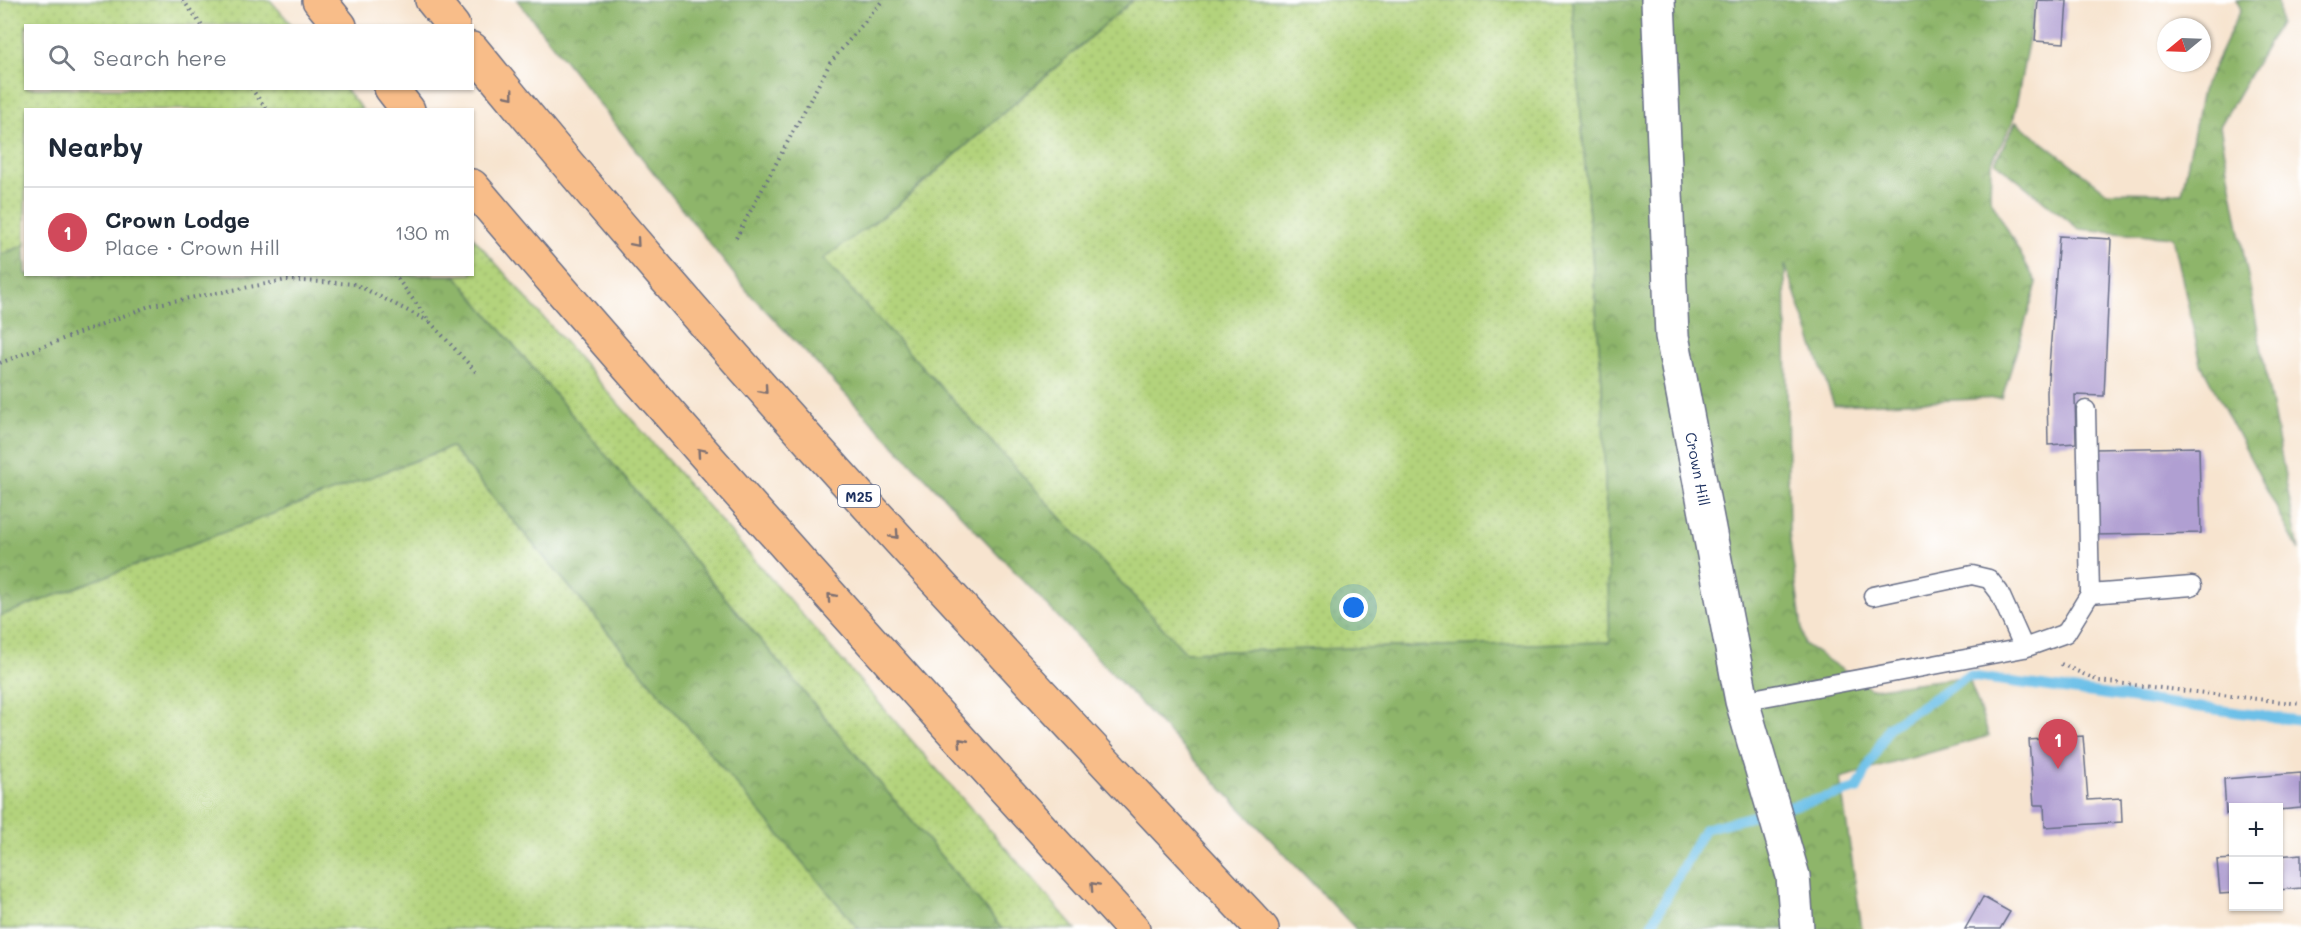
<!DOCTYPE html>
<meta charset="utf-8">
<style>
:root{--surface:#fff;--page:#f6f6f7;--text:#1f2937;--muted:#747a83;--line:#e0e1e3;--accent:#d1495b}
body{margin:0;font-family:Mali,sans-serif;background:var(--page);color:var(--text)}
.controls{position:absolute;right:18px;bottom:18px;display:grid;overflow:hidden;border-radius:0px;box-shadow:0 2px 4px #0004}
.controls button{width:54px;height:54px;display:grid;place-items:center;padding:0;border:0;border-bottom:2px solid var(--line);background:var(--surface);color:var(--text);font:30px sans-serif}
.compass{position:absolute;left:2157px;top:18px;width:54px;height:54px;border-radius:50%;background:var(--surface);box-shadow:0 2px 4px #0004;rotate:251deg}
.you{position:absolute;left:1354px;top:608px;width:21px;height:21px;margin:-15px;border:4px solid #fff;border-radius:50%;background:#1a73e8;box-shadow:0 0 0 9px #1a73e833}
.badge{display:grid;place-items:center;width:39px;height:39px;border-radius:50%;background:var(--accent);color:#fff;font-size:20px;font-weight:700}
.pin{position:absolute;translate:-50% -50px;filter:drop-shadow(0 2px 3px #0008)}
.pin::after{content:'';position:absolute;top:32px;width:21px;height:18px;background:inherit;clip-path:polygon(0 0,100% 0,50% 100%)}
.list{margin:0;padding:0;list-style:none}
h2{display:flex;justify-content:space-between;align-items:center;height:78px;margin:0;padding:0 24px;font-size:26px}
h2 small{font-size:20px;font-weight:400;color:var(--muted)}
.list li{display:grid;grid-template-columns:39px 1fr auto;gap:18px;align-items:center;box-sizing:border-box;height:90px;padding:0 24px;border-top:2px solid var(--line)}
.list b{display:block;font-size:22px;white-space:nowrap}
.list p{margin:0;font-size:20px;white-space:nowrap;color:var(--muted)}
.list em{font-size:20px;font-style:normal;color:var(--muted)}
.icon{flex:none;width:33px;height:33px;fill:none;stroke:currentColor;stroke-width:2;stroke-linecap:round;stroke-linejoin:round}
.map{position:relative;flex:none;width:2301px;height:929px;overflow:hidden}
.search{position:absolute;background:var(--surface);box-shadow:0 2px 4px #0004;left:24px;top:24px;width:450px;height:66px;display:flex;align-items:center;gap:15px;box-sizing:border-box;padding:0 21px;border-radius:0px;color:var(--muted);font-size:22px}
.panel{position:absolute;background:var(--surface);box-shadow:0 2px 4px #0004;left:24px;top:108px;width:450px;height:168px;border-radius:0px}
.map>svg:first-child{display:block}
.grass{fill:url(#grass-dots);stroke:#67816c;stroke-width:1.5}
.forest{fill:url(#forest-crowns);stroke:#547264;stroke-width:1.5}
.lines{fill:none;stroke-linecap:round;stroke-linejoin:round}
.stream{stroke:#6cc0e8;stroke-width:10}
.building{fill:#b09fd2}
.service-casing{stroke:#686e86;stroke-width:21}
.minor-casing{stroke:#686e86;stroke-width:36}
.motorway-casing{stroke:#686e86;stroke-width:36}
.path{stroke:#686e86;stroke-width:4;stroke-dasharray:1.5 4.5;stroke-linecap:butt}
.service{stroke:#fff;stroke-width:18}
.minor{stroke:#fff;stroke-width:33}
.motorway{stroke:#f8bd89;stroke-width:33}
.oneway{stroke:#7e6f71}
.labels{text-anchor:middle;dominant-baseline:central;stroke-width:4.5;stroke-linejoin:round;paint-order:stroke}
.shield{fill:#fff;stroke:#5f6d8e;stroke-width:1.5}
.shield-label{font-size:14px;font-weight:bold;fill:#1b2f5e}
.street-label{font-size:15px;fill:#1b2f5e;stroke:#fff}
</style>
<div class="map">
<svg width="2301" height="929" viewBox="0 0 2301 929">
<defs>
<pattern id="grass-dots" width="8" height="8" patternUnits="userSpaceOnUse" patternTransform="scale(1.5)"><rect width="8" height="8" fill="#b3d37b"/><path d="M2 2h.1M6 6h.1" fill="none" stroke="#99b56d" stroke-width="1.8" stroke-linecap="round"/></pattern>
<pattern id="forest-crowns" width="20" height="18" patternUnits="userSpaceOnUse" patternTransform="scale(1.5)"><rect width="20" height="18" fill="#8eb56b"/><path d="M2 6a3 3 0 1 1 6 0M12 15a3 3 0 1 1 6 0" fill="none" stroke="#73945b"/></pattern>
</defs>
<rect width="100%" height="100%" fill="#fff"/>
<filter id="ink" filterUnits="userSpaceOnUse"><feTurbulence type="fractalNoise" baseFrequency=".0167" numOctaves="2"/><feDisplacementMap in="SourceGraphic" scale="12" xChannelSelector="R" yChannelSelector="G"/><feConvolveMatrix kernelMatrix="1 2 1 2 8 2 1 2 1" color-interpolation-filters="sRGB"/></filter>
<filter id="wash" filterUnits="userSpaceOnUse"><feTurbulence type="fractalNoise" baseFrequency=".008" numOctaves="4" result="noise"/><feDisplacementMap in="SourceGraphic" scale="24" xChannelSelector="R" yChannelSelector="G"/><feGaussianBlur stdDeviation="1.35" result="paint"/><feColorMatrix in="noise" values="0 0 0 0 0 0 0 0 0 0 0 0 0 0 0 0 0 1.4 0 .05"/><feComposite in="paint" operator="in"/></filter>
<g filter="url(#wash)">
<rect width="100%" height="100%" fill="#f7e4cf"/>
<!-- grass -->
<path class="grass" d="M0,0H270L292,25L26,26V88L345,89L362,109L26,110L25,245L0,255Z
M1133,0H1572L1602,383L1610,642L1185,652L822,259L896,207Z
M473,237L1076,929H1002L455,275L472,274Z
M451,447L859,929H0V616Z"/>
<!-- forest -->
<path class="forest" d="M517,0H1133L895,207L823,259L1185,652L1610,642L1602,383L1572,0H2036L2013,122L1991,163L1990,198L2037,284L2002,398L1834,405L1785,265L1789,533L1804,644L1871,689L1968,676L1989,736L1840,778L1862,929H1356L748,292Z
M2236,0H2278L2280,23L2220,126L2299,551L2201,364L2173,237L2079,229L1995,162L2016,122L2107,192L2182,193L2202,91L2241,9Z
M25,245L26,274L455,275L1002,929H859L451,447L0,616V255Z"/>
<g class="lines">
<!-- stream -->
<path class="stream" d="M1649,929L1704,829L1857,789L1889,727L1968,676L2301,721"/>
</g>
<g id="blocks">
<!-- building -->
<path class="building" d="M2038,0L2067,1L2064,43L2035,41Z
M2059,236L2111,239L2104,396L2075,395L2076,443L2048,445L2047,392Z
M2199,447L2201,533L2095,535L2094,449Z
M2083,736L2088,800L2121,798L2122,822L2045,827L2044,805H2034L2029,740Z
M2301,773V808L2278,810V808H2234V813L2226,814L2224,779Z
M2301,854V888L2278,890V856Z
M2234,859V893L2220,894L2217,860Z
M1983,897L2010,912L2000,929H1965Z"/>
</g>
</g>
<g filter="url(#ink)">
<use href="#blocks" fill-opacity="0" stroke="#686e86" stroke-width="1.5"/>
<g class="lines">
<defs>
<path id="service" d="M2086,410L2090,594
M1873,596L1972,575L1989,579L1999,592L2024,648
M1742,701L2024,648L2066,633L2090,594L2192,586"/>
<path id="minor" d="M1658,0L1672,336L1742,701L1793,876L1797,929"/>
<path id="motorway" d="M319,0L340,26
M432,0L453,26
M472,49C722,355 992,643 1262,929
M391,88L408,110
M472,186C687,439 909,685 1133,929"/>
</defs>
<!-- service casing -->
<use href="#service" class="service-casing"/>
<!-- minor casing -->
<use href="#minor" class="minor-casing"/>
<!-- motorway casing -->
<use href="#motorway" class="motorway-casing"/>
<!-- path -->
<path class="path" d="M183,0L202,26
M251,88L267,110
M736,238L830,63L883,0
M394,274L430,322L478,374
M0,363L152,305L287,280L355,284L430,322
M2061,664L2099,681L2301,704"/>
<!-- service -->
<use href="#service" class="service"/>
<!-- minor -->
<use href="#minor" class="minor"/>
<!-- motorway -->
<use href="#motorway" class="motorway"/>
</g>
<!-- one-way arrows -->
<defs><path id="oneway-chevron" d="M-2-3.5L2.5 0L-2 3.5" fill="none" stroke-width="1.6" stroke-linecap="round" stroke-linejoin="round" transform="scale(1.5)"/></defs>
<g class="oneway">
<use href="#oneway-chevron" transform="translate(510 95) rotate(51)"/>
<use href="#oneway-chevron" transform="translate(636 243) rotate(49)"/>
<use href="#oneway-chevron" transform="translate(764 390) rotate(49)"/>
<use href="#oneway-chevron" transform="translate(701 452) rotate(-131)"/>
<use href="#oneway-chevron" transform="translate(895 535) rotate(48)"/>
<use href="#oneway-chevron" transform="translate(831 597) rotate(-132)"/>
<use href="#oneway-chevron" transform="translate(962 742) rotate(-132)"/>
<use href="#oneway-chevron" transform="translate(1094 886) rotate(-133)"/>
</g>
</g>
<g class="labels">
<!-- shield labels -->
<rect class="shield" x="838" y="485" width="42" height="22" rx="4.5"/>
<g class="shield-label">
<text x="859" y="496">M25</text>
</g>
<!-- street labels -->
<g class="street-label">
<text transform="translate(1698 469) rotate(79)">Crown Hill</text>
</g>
</g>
</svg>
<div class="controls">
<button>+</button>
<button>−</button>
</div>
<svg class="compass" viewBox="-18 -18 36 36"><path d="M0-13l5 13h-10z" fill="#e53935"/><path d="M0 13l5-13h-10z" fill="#747a83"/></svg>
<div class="you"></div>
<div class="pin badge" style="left:2058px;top:769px">1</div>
<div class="search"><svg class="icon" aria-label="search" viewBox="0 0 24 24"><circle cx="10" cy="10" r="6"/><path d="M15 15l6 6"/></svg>Search here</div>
<section class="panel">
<h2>Nearby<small></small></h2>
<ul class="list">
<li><span class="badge">1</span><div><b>Crown Lodge</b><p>Place · Crown Hill</p></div><em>130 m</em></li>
</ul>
</section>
</div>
